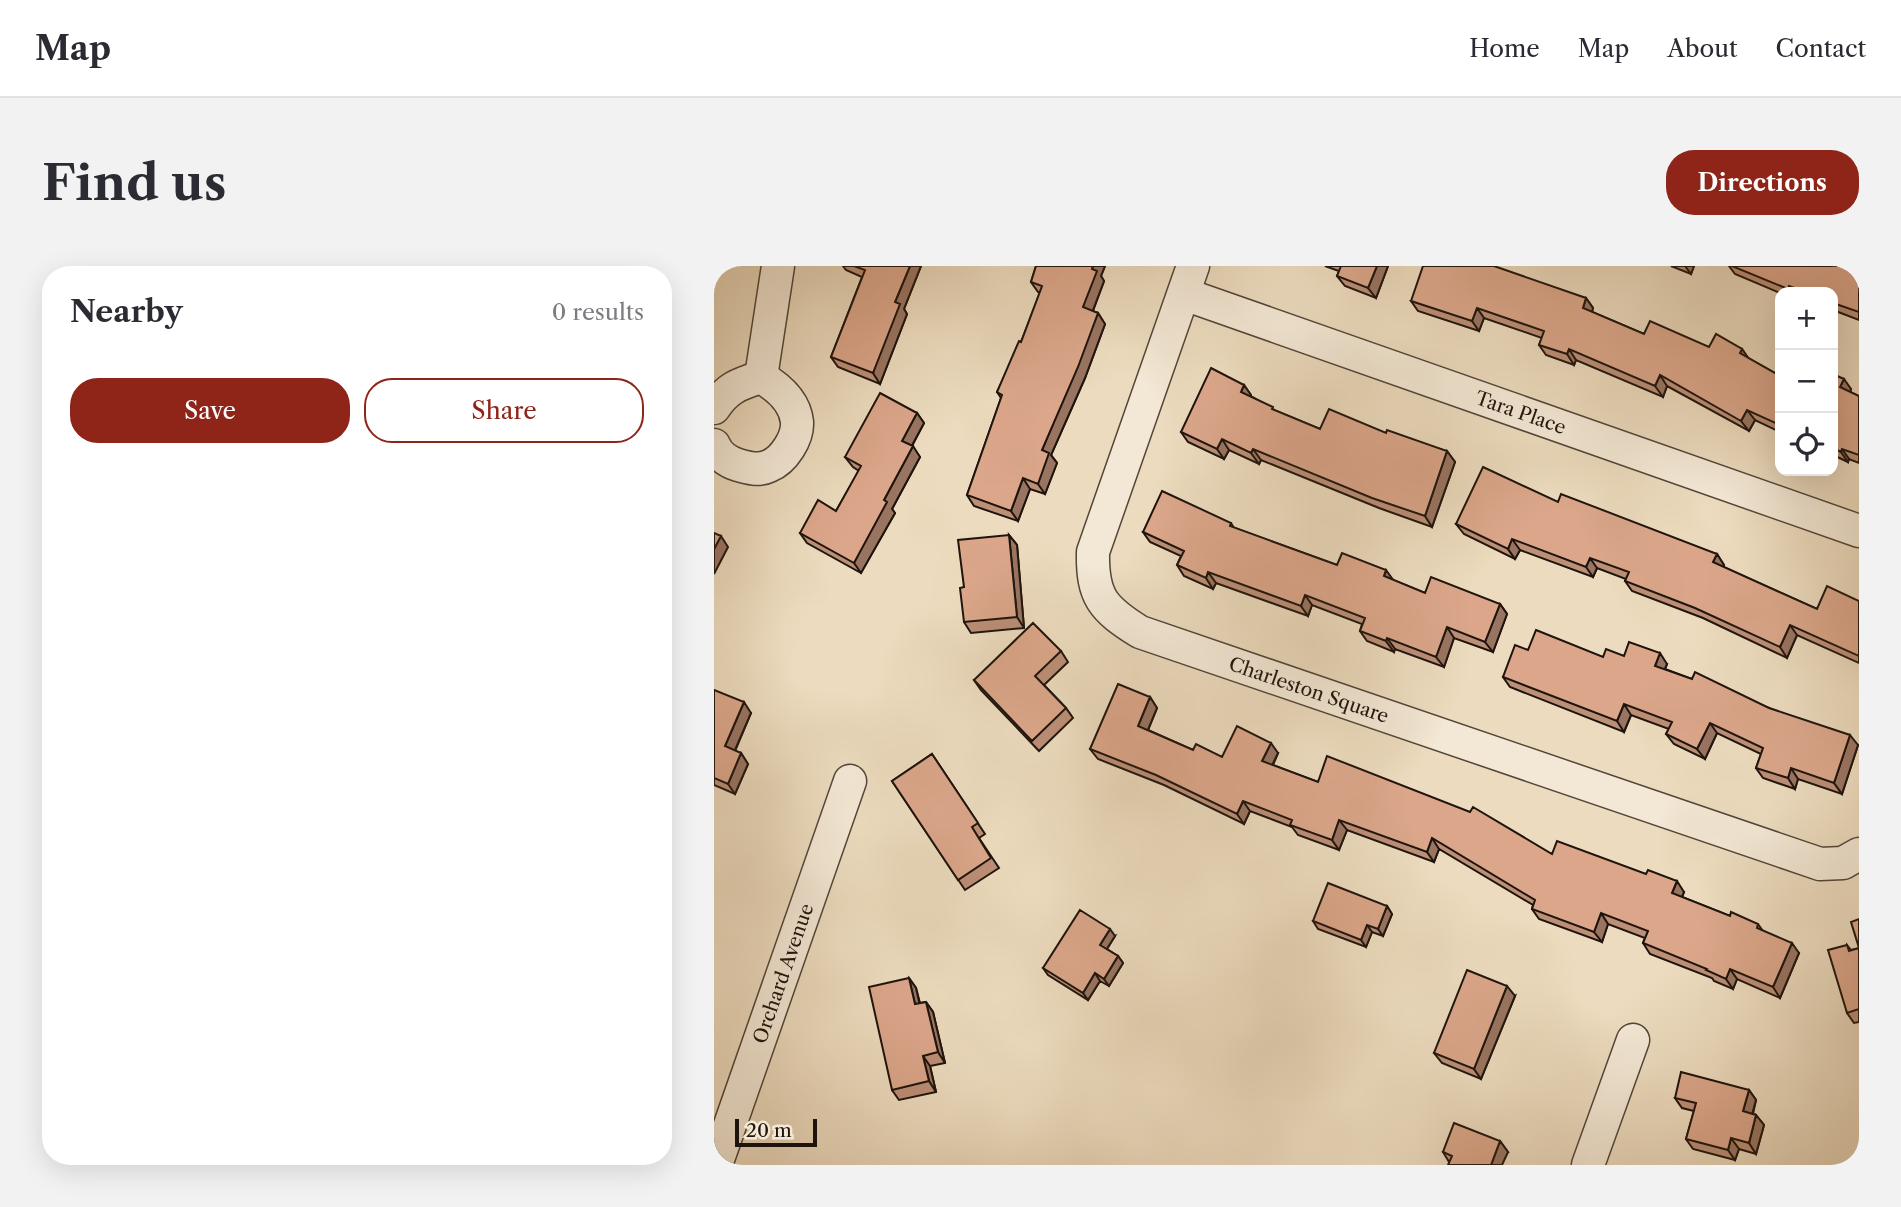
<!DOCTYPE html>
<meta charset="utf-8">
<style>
:root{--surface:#fff;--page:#f2f2f3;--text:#2b2b33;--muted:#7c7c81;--line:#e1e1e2;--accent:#8f2418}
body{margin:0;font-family:"Libre Caslon Text",serif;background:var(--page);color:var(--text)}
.controls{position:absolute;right:21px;top:21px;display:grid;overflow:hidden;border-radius:14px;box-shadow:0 7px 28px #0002}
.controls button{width:63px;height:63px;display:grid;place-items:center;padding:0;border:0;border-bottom:2px solid var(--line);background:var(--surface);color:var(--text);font:35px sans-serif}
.scale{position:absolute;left:21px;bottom:18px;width:82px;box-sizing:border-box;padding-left:7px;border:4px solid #1f140d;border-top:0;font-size:19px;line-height:24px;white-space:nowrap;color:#1f140d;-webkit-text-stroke:5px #f3e8d5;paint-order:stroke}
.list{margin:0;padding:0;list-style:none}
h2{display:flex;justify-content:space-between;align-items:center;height:91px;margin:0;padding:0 28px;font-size:30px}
h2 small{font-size:23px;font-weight:400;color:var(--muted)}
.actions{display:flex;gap:14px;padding:21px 28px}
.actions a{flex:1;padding:16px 0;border:2px solid var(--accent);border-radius:28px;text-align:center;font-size:24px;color:var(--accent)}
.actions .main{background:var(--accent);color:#fff}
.icon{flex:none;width:38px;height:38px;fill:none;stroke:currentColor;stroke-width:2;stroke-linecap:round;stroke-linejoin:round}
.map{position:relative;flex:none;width:1145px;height:899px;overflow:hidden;border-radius:28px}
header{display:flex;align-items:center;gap:42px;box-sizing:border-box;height:98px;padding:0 35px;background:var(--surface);border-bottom:2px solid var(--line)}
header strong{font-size:33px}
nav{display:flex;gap:38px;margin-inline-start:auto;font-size:24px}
.intro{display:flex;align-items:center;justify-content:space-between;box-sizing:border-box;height:168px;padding:0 42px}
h1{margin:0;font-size:49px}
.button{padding:18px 32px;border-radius:28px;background:var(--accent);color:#fff;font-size:24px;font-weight:700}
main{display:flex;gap:42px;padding:0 42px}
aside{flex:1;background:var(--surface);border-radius:28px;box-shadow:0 7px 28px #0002}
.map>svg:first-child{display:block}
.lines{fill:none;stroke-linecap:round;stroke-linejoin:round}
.street-casing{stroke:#524639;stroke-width:35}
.street{stroke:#f3e8d5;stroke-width:32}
.wall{fill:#bc8f77;stroke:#1f140d;stroke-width:2}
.shaded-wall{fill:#997461;stroke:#1f140d;stroke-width:2}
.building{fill:#dba68a;stroke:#1f140d;stroke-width:2}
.labels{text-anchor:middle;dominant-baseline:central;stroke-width:5;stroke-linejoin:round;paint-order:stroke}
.street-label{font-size:19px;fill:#1f140d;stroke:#f3e8d5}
</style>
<header>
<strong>Map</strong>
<nav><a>Home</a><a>Map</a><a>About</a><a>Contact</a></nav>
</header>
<div class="intro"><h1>Find us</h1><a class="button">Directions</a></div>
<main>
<aside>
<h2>Nearby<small>0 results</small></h2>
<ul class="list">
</ul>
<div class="actions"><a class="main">Save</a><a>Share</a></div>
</aside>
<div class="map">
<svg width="1145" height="899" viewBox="0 0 1145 899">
<rect width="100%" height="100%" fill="#ecdbbe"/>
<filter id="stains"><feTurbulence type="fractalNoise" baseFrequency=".00286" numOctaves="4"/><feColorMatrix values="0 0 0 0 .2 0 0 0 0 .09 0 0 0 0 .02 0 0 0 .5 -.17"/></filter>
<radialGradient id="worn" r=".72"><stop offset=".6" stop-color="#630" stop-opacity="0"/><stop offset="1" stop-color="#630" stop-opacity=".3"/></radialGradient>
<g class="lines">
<defs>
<g id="street">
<path id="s1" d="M479,0L379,286C378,331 389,343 426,366L1106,598L1129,597L1145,588"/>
<path id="s2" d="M470,28L1145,265"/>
<path d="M47,111L64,0"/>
<path d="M0,142C13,122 25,118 47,111C64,121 81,136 83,156C84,172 70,194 55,200C45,205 34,202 24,199C14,196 4,189 0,179"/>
<path id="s3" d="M2,899L136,515"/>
<path d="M874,899L919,774"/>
</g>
</defs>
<!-- street casing -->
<use href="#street" class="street-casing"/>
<!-- street -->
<use href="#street" class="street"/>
</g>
<!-- wall -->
<path class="wall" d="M129,0H207L190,43L193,48L166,118L124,101L117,91L148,11L132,4Z
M322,0H391L387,10L390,15L379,45L384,47L391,58L371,112L337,189L343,197L331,228L316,223L304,255L260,240L253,229L287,132L283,126L307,76L326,27L324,26L317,16Z
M611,0H674L662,32L631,20L623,10L625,5Z
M957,0H980L977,8Z
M1015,0H1145V54L1119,44V26H1066V27L1021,8Z
M872,32L879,42L878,46L930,68L995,81L1028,83L1034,92L1066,110V166L1041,154L1035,165L953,120L949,131L862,94L860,99L832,89L825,79L828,72L770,52L765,65L704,45L697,35Z
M1119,108L1137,123L1136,126L1145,130V197L1135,193L1134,196L1119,189Z
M530,119L537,129V130L562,145L606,163L672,167L733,185L741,196L718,261L665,242L547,194L545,198L515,184L510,193L474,176L467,166Z
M203,147L210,157L198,180L206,191L178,243L181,247L147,307L93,277L86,267L122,245L145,205L139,201L131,191Z
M844,236L1003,288L1010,299L1009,301L1103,343L1145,335V397L1083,369L1073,392L989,352L918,325L911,315L912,313L883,302L879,311L806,284L801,293L750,268L742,258Z
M517,257L520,262L623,299L679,314L711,327L786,338L793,348L779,386L740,372L730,401L681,383L680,386L653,375L646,365L648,358L598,339L594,350L502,317L499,323L470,310L463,299L467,290L436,276L429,266Z
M295,269L303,279L310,362L257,367L250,356V321Z
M814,384L889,391L910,390L953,398L951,403L1055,442L1144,479L1128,528L1084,513L1081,523L1049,512L1042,502L1047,488L1003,467L991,493L960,478L952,468L955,463L917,449L910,466L796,421L789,411Z
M347,385L354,396L330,419L352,442L359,452L325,485L267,424L260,414Z
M0,424L37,447L21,485L27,487L34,498L21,528L0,519Z
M436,431L443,442L434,464L479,484L508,491L564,487L559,499L604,516L838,588L970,626L968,631L1016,650L1044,658L1049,665L1085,687L1066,732L1023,713L1019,723L1000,715L998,712L936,688L929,677L931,672L894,658L888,676L825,653L818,643L819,639L725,583L720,596L633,564L625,584L584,569L578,561L536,545L530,558L450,519L384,493L376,483Z
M218,488L271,568L265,572L285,602L251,624L178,515Z
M673,640L678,648L669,670L658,666L652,681L604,663L599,655Z
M401,670L393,683L404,690L409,697L395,720L386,715L374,734L334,709L329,702Z
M1133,679L1137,684L1145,682V756L1140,757L1133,747Z
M195,712L202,722L206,737L212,736L219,746L231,797L216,800L222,826L185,834L178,824Z
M801,730L767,813L728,797L720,787Z
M1035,824L1042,834L1039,848L1042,849L1050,859L1042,888L1025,883L1021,894L979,883L972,873L980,845L968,842L961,832Z
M786,875L794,886L735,896L729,886Z"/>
<!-- shaded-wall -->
<path class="shaded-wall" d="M196,0H207L190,43L193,48L166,118L159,107L181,36Z
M379,0H391L387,10L390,15L376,52L369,41Z
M663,0H674L662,32L654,22Z
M971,0H980L977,8Z
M872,32L879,42L876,52L869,42Z
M763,42L770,52L765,65L758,55Z
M384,47L391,58L371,112L337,189L343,197L331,228L324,218L328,184Z
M855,83L862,94L860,99L853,88Z
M1028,83L1035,93L1026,87Z
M946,109L953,120L949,131L941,120Z
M1130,113L1137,123L1134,132L1126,121Z
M530,119L537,129L534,136L527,126Z
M1033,144L1041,154L1035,165L1027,155Z
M203,147L210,157L195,185L188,175Z
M508,173L515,184L510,193L503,183Z
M199,180L206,191L178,243L181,247L147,307L140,297L170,234Z
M539,183L547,194L545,198L537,187Z
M1128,183L1135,193L1134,196L1127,186Z
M733,185L741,196L718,261L711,250Z
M309,212L316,223L304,255L297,245Z
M295,269L303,279L310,362L303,351Z
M7,270L14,281L0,308V283Z
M798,273L806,284L801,293L794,283Z
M1003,288L1010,299L1007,307L999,296Z
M876,292L883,302L879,311L872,301Z
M672,304L680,315L670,310Z
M494,306L502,317L499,323L492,312Z
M591,329L598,339L594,350L587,340Z
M786,338L793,348L779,386L771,376Z
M1076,359L1083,369L1073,392L1066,381Z
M733,361L740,372L730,401L722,391Z
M673,372L681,383L680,386L672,375Z
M946,387L953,398L948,410L941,400Z
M436,431L443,442L431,471L424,460Z
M30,436L37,447L18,491L11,480Z
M910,438L917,449L910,466L903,455Z
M996,457L1003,467L991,493L983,483Z
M1136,469L1144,479L1128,528L1120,517Z
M557,477L564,487L555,506L548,495Z
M27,487L34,498L21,528L14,518Z
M1077,502L1084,513L1081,523L1074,512Z
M529,535L536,545L530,558L523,548Z
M625,554L633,564L625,584L618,574Z
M718,572L725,583L720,596L713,586Z
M963,615L970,626L965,638L958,627Z
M673,640L678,648L669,670L664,663Z
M887,647L894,658L888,676L880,666Z
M653,659L658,666L652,681L647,674Z
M396,663L401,670L391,686L386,679Z
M1078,677L1085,687L1066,732L1059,721Z
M404,690L409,697L395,720L390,713Z
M1016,703L1023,713L1019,723L1012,713Z
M381,707L386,715L374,734L369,727Z
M195,712L202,722L208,749L201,738Z
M793,720L801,730L767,813L760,803Z
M212,736L219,746L231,797L224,786Z
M209,790L216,800L222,826L215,815Z
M1035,824L1042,834L1036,856L1029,845Z
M1042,849L1050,859L1042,888L1035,877Z
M1017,872L1025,883L1021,894L1014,884Z
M786,875L794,886L788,899H777Z"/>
<!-- building -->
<path class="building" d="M140,0H196L181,36L186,38L159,107L117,91L151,4Z
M322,0H379L378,3L383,5L369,41L384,47L364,101L328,184L335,187L324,218L309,212L297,245L253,229L288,129L283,126L305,75L307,76L328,20L317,16Z
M627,0H663L654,22L623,10Z
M709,0H780L872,32L869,42L930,68L936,55L995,81L1002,68L1028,83L1026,87L1066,110V159L1033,144L1027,155L946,109L941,120L855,83L853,88L825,79L830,65L763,42L758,55L697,35Z
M1018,0H1145V46L1119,37V26H1091L1075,20L1074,23Z
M497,102L530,119L527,126L559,141L558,143L606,163L615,143L672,167L673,164L733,185L711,250L658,232L539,183L537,187L508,173L503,183L467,166Z
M1119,108L1130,113L1126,121L1145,130V189L1128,183L1127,186L1119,182Z
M166,127L203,147L188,175L199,180L170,234L173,236L140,297L86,267L104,234L122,245L147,200L131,191Z
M769,201L844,236L847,228L1003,288L999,296L1103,343L1113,320L1145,335V390L1076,359L1066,381L981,342L911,315L915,306L876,292L872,301L798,273L794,283L742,258Z
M448,225L517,257L516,260L623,299L628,287L672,304L670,310L711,327L717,311L786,338L771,376L733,361L722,391L673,372L672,375L646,365L651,352L591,329L587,340L494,306L492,312L463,299L470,285L429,266Z
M0,267L7,270L0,283Z
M295,269L303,351L250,356L246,322L250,321L244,274Z
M319,357L347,385L321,410L352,442L318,475L260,414Z
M822,364L889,391L892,383L910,390L915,376L946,387L941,400L978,413L981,406L1055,442L1136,469L1120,517L1077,502L1074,512L1042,502L1049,482L996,457L983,483L952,468L958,456L910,438L903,455L789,411L801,379L814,384Z
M404,418L436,431L424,460L479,484L482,478L508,491L523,460L557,477L548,495L604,516L613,490L756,546L759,541L838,588L843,575L932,608L934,604L963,615L958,627L1016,650L1017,646L1044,658L1043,662L1078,677L1059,721L1016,703L1012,713L992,704L993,703L929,677L934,665L887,647L880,666L818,643L821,634L718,572L713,586L625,554L618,574L576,559L578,554L529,535L523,548L442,509L376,483Z
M0,424L30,436L11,480L27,487L14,518L0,512Z
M218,488L264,557L258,561L277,592L244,614L178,515Z
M614,617L673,640L664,663L653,659L647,674L599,655Z
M366,644L396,663L386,679L404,690L390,713L381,707L369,727L329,702Z
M1145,653V682L1137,656Z
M1133,679L1135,685L1145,682V743L1133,747L1114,684Z
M753,704L793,720L760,803L720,787Z
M195,712L201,738L212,736L224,786L209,790L215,815L178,824L155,721Z
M967,806L1035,824L1029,845L1042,849L1035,877L1017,872L1014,884L972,873L982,837L961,832Z
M740,857L786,875L777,899H734L738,890L729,886Z"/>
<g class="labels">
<!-- street labels -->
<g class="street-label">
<text stroke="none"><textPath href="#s2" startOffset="357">Tara Place</textPath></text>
<text stroke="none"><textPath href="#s1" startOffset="581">Charleston Square</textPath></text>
<text stroke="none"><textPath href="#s3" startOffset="203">Orchard Avenue</textPath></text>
</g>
</g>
<rect width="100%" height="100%" filter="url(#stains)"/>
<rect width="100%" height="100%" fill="url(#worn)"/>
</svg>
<div class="controls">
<button>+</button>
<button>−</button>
<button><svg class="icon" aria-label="locate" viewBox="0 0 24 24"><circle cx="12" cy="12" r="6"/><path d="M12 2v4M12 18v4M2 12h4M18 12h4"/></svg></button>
</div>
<div class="scale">20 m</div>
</div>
</main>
